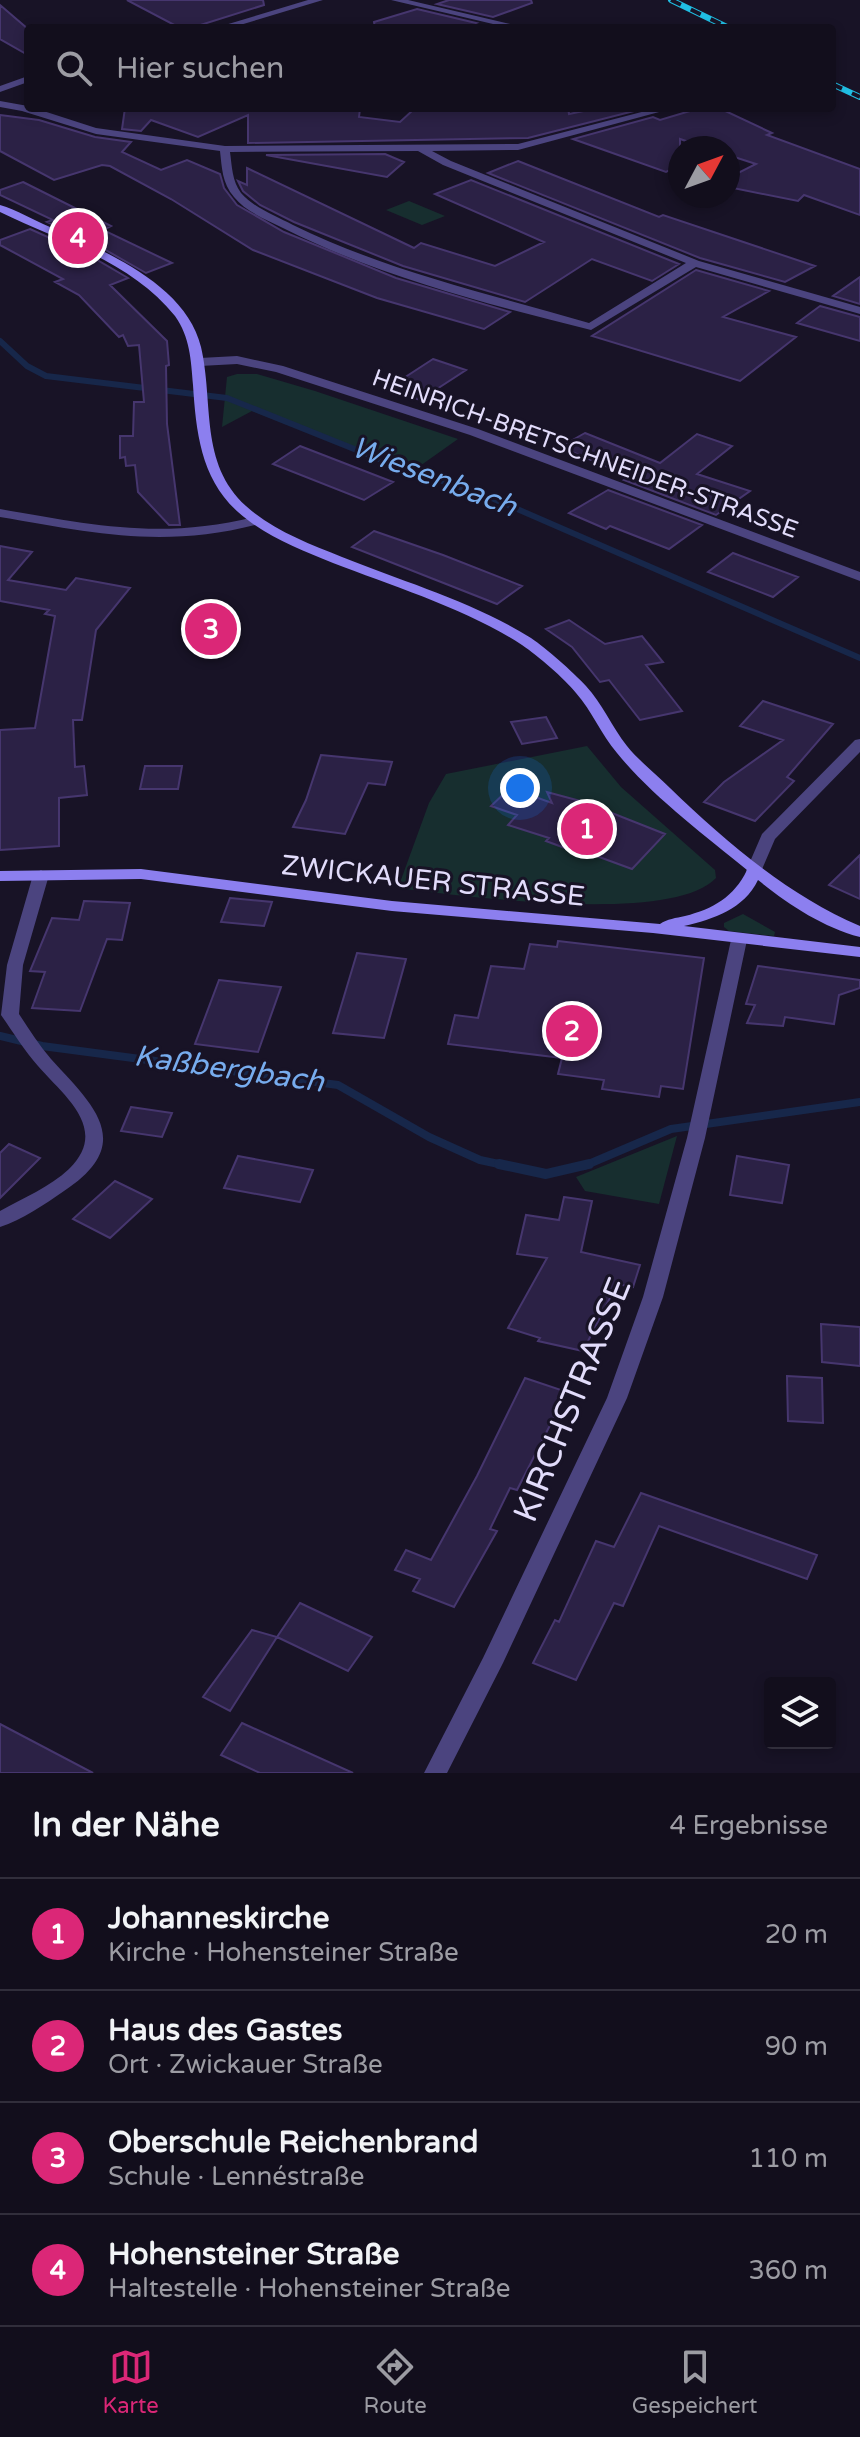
<!DOCTYPE html>
<html lang="de">
<meta charset="utf-8">
<style>
:root{--surface:#120e1c;--page:#1b1725;--text:#f1f3f6;--muted:#9c9ca3;--line:#312e3b;--accent:#db2777}
body{margin:0;font-family:"Varela Round",sans-serif;background:var(--page);color:var(--text)}
.controls{position:absolute;right:24px;bottom:24px;display:grid;overflow:hidden;border-radius:8px;box-shadow:0 4px 12px #0003}
.controls button{width:72px;height:72px;display:grid;place-items:center;padding:0;border:0;border-bottom:2px solid var(--line);background:var(--surface);color:var(--text);font:40px sans-serif}
.compass{position:absolute;left:668px;top:136px;width:72px;height:72px;border-radius:50%;background:var(--surface);box-shadow:0 4px 12px #0003;rotate:49deg}
.you{position:absolute;left:520px;top:788px;width:28px;height:28px;margin:-20px;border:6px solid #fff;border-radius:50%;background:#1a73e8;box-shadow:0 0 0 12px #1a73e833}
.badge{display:grid;place-items:center;width:52px;height:52px;border-radius:50%;background:var(--accent);color:#fff;font-size:26px;font-weight:700}
.pin{position:absolute;translate:-50% -50%;border:4px solid #fff;box-shadow:0 2px 8px #0006}
.list{margin:0;padding:0;list-style:none}
h2{display:flex;justify-content:space-between;align-items:center;height:104px;margin:0;padding:0 32px;font-size:34px}
h2 small{font-size:26px;font-weight:400;color:var(--muted)}
.list li{display:grid;grid-template-columns:52px 1fr auto;gap:24px;align-items:center;box-sizing:border-box;height:112px;padding:0 32px;border-top:2px solid var(--line)}
.list b{display:block;font-size:30px;white-space:nowrap}
.list p{margin:0;font-size:26px;white-space:nowrap;color:var(--muted)}
.list em{font-size:26px;font-style:normal;color:var(--muted)}
.icon{flex:none;width:44px;height:44px;fill:none;stroke:currentColor;stroke-width:2;stroke-linecap:round;stroke-linejoin:round}
.map{position:relative;flex:none;width:860px;height:1773px;overflow:hidden}
.search{position:absolute;background:var(--surface);box-shadow:0 4px 12px #0003;left:24px;right:24px;top:24px;height:88px;display:flex;align-items:center;gap:20px;box-sizing:border-box;padding:0 28px;border-radius:8px;color:var(--muted);font-size:30px}
.sheet{height:552px;background:var(--surface)}
nav{display:flex;justify-content:space-around;align-items:center;box-sizing:border-box;height:112px;border-top:2px solid var(--line);background:var(--surface);font-size:22px;color:var(--muted)}
nav a{display:grid;justify-items:center;gap:4px}
nav .on{color:var(--accent)}
.map>svg:first-child{display:block}
.green{fill:#172e2f}
.lines{fill:none;stroke-linecap:round;stroke-linejoin:round}
.stream-far2{stroke:#17274a;stroke-width:6}
.stream-far1{stroke:#17274a;stroke-width:8}
.stream{stroke:#17274a;stroke-width:10}
.building{fill:#2b2145;stroke:#46366e;stroke-width:2}
.minor{fill:#4b447f;fill-rule:evenodd}
.tertiary{fill:#4b447f;fill-rule:evenodd}
.secondary{fill:#8c7fef;fill-rule:evenodd}
.rail-casing{stroke:#20bee3;stroke-width:6}
.rail{stroke:#181326;stroke-width:4;stroke-dasharray:11;stroke-linecap:butt}
.labels{text-anchor:middle;dominant-baseline:central;stroke-width:6;stroke-linejoin:round;paint-order:stroke}
.far-street-label{font-size:24px;fill:#e2dcfb;stroke:#181326}
.street-label{font-size:28px;fill:#e2dcfb;stroke:#181326}
.water-label{font-size:30px;font-style:italic;fill:#77acee;stroke:#181326}
.near-street-label{font-size:34px;fill:#e2dcfb;stroke:#181326}
</style>
<div class="map">
<svg width="860" height="1773" viewBox="0 0 860 1773">
<rect width="100%" height="100%" fill="#181326"/>
<!-- green -->
<path class="green" d="M409,201L445,216L422,225L386,210Z
M237,374H257L315,391L458,439L410,473L252,411L222,427L227,377Z
M587,746L621,787L715,870L716,878C672,925 462,896 398,888L429,803L446,774Z
M743,914L775,932L774,936L729,931L724,927V923Z
M677,1136L659,1204L585,1191L576,1177Z"/>
<g class="lines">
<!-- stream-far2 -->
<path class="stream-far2" d="M0,341L27,366L46,376L227,398L384,461L494,499L860,658"/>
<!-- stream-far1 -->
<path class="stream-far1" d="M0,1036L42,1046L338,1085L429,1137L480,1160L508,1166
M584,1166L671,1129L860,1102"/>
<!-- stream -->
<path class="stream" d="M499,1164L546,1174L589,1164"/>
</g>
<!-- building -->
<path class="building" d="M127,0H263L264,5L191,28H180Z
M449,0H531L532,3L493,17L437,4Z
M0,5L28,29V55L0,39Z
M417,9L476,23L462,28H375L374,22Z
M125,108L360,109L359,117L400,122L413,110L568,108L569,114L598,108L638,110L528,138L248,143V115L198,137L151,120L141,131L122,129Z
M700,108H719L772,133L767,135L860,169V215L804,195L798,201L728,187V178L756,164L728,155V148H707L680,139V165L666,172L573,139L653,117L660,120Z
M0,115L39,120L95,137L131,142L122,152L161,170L187,160L220,174L224,188L237,205L284,232L396,278L510,312L484,329L377,298L253,250L171,199L110,166L102,165L54,180L0,151Z
M385,154L404,162L387,177L266,155Z
M518,161L659,217L663,215L815,266L785,282L700,258L488,173Z
M247,168L414,248L421,243L495,266L544,242L435,194L471,180L679,264L652,281L592,259L525,302L403,266L294,222L260,205L243,191L238,181L247,185Z
M23,182L111,226L103,230L172,263L146,273L95,244L47,222L53,220L0,195V190Z
M30,229L92,257L128,278L110,285L167,341L169,365L166,366L167,424L180,525H169L138,492L135,465L126,466L125,457L120,458V436H133L134,402H144L139,345L128,346L123,335L119,337L79,295L55,282L63,279L0,245V240Z
M696,270L769,291L723,317L796,337L740,381L592,336Z
M860,277V304L833,296Z
M820,306L860,317V341L797,323Z
M433,359L466,370L420,400L387,389Z
M585,433L660,463L697,434L732,446L697,474L750,491L716,515L624,480L630,476L560,447Z
M300,446L393,482L364,500L273,464Z
M608,490L702,525L669,549L610,526L606,529L569,513Z
M374,531L443,555L522,586L497,604L352,547Z
M0,546L32,552L8,580L66,590L76,578L130,588L96,630L82,720H73L75,767L84,766L87,795L59,798V846L0,850V730L35,728L55,616L45,614L49,610L0,601Z
M733,553L798,577L773,597L708,572Z
M569,620L605,644L642,636L663,662L646,665L682,711L640,720L609,680L600,682L572,647L546,629Z
M763,701L833,724L787,777L794,781L755,821L704,802L724,782L783,740L740,726Z
M546,717L557,738L522,744L511,722Z
M321,755L392,762L385,785L368,783L345,834L293,827L306,800Z
M145,766H182L178,789H140Z
M510,788L552,803L547,792L584,802L665,834L632,869L591,854L589,857L546,841L549,838L508,825L517,815L491,806Z
M860,855V899L829,885Z
M230,898L272,902L264,926L221,922Z
M84,901L130,903L122,940L107,939L80,1011L32,1008L45,972L30,971L52,918L79,920Z
M558,941L704,958L683,1089L661,1086L659,1097L602,1089L604,1080L558,1074L562,1058L448,1044L455,1015L478,1018L491,966L524,969L530,944L557,947Z
M357,953L406,959L384,1038L333,1033Z
M758,966L860,980V988L839,995L834,1024L785,1017L783,1026L747,1023L755,1005L746,1004Z
M219,980L281,987L258,1052L195,1044Z
M131,1107L172,1113L162,1137L121,1131Z
M9,1144L40,1158L0,1198V1153Z
M238,1156L313,1170L300,1202L224,1188Z
M737,1156L789,1165L782,1203L730,1195Z
M115,1181L152,1199L110,1238L73,1219Z
M564,1197L592,1201L581,1252L640,1265L633,1287L617,1284L583,1351L538,1341L540,1338L508,1328L547,1258L517,1254L526,1215L559,1220Z
M821,1324L860,1327V1366L822,1362Z
M787,1376L822,1378L823,1423L788,1421Z
M525,1378L567,1392L517,1490L510,1488L490,1529L497,1531L454,1607L413,1591L420,1579L395,1570L406,1550L431,1560L477,1476Z
M641,1493L817,1555L807,1579L659,1526L623,1606L614,1603L576,1680L533,1663L555,1620L559,1622L596,1541L614,1547Z
M300,1603L372,1637L348,1671L277,1637Z
M252,1630L277,1637L230,1711L203,1697Z
M242,1723L353,1773H260L221,1755Z
M0,1724L93,1773H0Z"/>
<g class="lines">
<!-- minor -->
<path class="minor" d="M308,0H323L230,28H215Z
M391,0H408L527,28H510Z
M28,76V82L0,92V86Z
M0,101L28,106L96,128L225,146L518,144L657,108H674L518,150L432,151L451,161L699,261L860,307V314L696,267L591,330C487,304 381,277 285,229C267,220 246,212 234,197C222,183 222,168 220,151L96,134L22,111L0,107ZM418,151L443,165L686,263L589,323C489,294 387,271 293,225C276,216 254,208 241,193C232,181 232,166 230,152Z
M237,356L283,366L478,429L860,572V581L470,435L276,372L237,364L200,366L194,362L200,358Z
M0,509C92,525 161,540 254,517L261,521L259,524C163,549 94,533 0,517Z
M41,870L49,875L23,965L19,1014C29,1029 39,1045 51,1059C93,1105 137,1143 64,1191C45,1204 22,1220 0,1227V1211C23,1198 50,1187 69,1169C110,1129 64,1096 38,1066C24,1050 13,1032 1,1015L7,965L33,875Z
M739,935L747,940L705,1138L663,1297L627,1398L503,1663L447,1773H424L483,1658L607,1398L643,1297L687,1138L731,940Z"/>
<!-- tertiary -->
<path class="tertiary" d="M860,739V752L775,839L760,874H748L746,871L762,834L855,740Z"/>
<!-- secondary -->
<path class="secondary" d="M0,205C17,210 33,220 50,227C103,250 186,284 201,347C214,403 199,463 246,506C274,531 308,543 342,557C404,582 474,602 531,638C547,649 572,671 586,686C602,703 612,727 627,746C639,761 656,774 670,788C726,842 788,895 860,926V937C822,927 788,904 758,880C744,909 714,919 684,926L860,947V957L653,933L392,911L141,879L0,881V871L141,869L392,901L660,924C667,919 676,918 685,916C713,909 734,897 747,870C704,835 651,795 617,753C601,734 592,711 576,693C564,678 538,656 522,645C469,610 393,586 333,563C299,549 266,537 238,512C201,479 196,432 193,385C191,360 190,337 175,316C132,262 60,241 0,212Z"/>
<defs>
<path id="rail" d="M671,0L729,28
M832,84L860,97"/>
</defs>
<!-- rail casing -->
<use href="#rail" class="rail-casing"/>
<!-- rail -->
<use href="#rail" class="rail"/>
</g>
<g class="labels">
<!-- far-street labels -->
<g class="far-street-label">
<text transform="translate(585 454) rotate(20)">HEINRICH-BRETSCHNEIDER-STRASSE</text>
</g>
<!-- street labels -->
<g class="street-label">
<text transform="translate(433 881) rotate(6)">ZWICKAUER STRASSE</text>
</g>
<!-- water labels -->
<g class="water-label">
<text transform="translate(434 477) rotate(21)">Wiesenbach</text>
<text transform="translate(229 1069) rotate(8)">Kaßbergbach</text>
</g>
<!-- near-street labels -->
<g class="near-street-label">
<text transform="translate(573 1400) rotate(-68)">KIRCHSTRASSE</text>
</g>
</g>
</svg>
<div class="controls">
<button><svg class="icon" aria-label="layers" viewBox="0 0 24 24"><path d="M12 4l9 5-9 5-9-5zM3 14l9 5 9-5"/></svg></button>
</div>
<svg class="compass" viewBox="-18 -18 36 36"><path d="M0-13l5 13h-10z" fill="#e53935"/><path d="M0 13l5-13h-10z" fill="#9c9ca3"/></svg>
<div class="you"></div>
<div class="pin badge" style="left:587px;top:829px">1</div>
<div class="pin badge" style="left:572px;top:1031px">2</div>
<div class="pin badge" style="left:211px;top:629px">3</div>
<div class="pin badge" style="left:78px;top:238px">4</div>
<div class="search"><svg class="icon" aria-label="search" viewBox="0 0 24 24"><circle cx="10" cy="10" r="6"/><path d="M15 15l6 6"/></svg>Hier suchen</div>
</div>
<section class="sheet">
<h2>In der Nähe<small>4 Ergebnisse</small></h2>
<ul class="list">
<li><span class="badge">1</span><div><b>Johanneskirche</b><p>Kirche · Hohensteiner Straße</p></div><em>20 m</em></li>
<li><span class="badge">2</span><div><b>Haus des Gastes</b><p>Ort · Zwickauer Straße</p></div><em>90 m</em></li>
<li><span class="badge">3</span><div><b>Oberschule Reichenbrand</b><p>Schule · Lennéstraße</p></div><em>110 m</em></li>
<li><span class="badge">4</span><div><b>Hohensteiner Straße</b><p>Haltestelle · Hohensteiner Straße</p></div><em>360 m</em></li>
</ul>
</section>
<nav>
<a class="on"><svg class="icon" aria-label="map" viewBox="0 0 24 24"><path d="M3 6l6-2 6 2 6-2v14l-6 2-6-2-6 2zM9 4v14M15 6v14"/></svg>Karte</a>
<a><svg class="icon" aria-label="directions" viewBox="0 0 24 24"><path d="M12 3l9 9-9 9-9-9zM9 14v-3h6M13 9l2 2-2 2"/></svg>Route</a>
<a><svg class="icon" aria-label="saved" viewBox="0 0 24 24"><path d="M7 4h10v16l-5-4-5 4z"/></svg>Gespeichert</a>
</nav>
